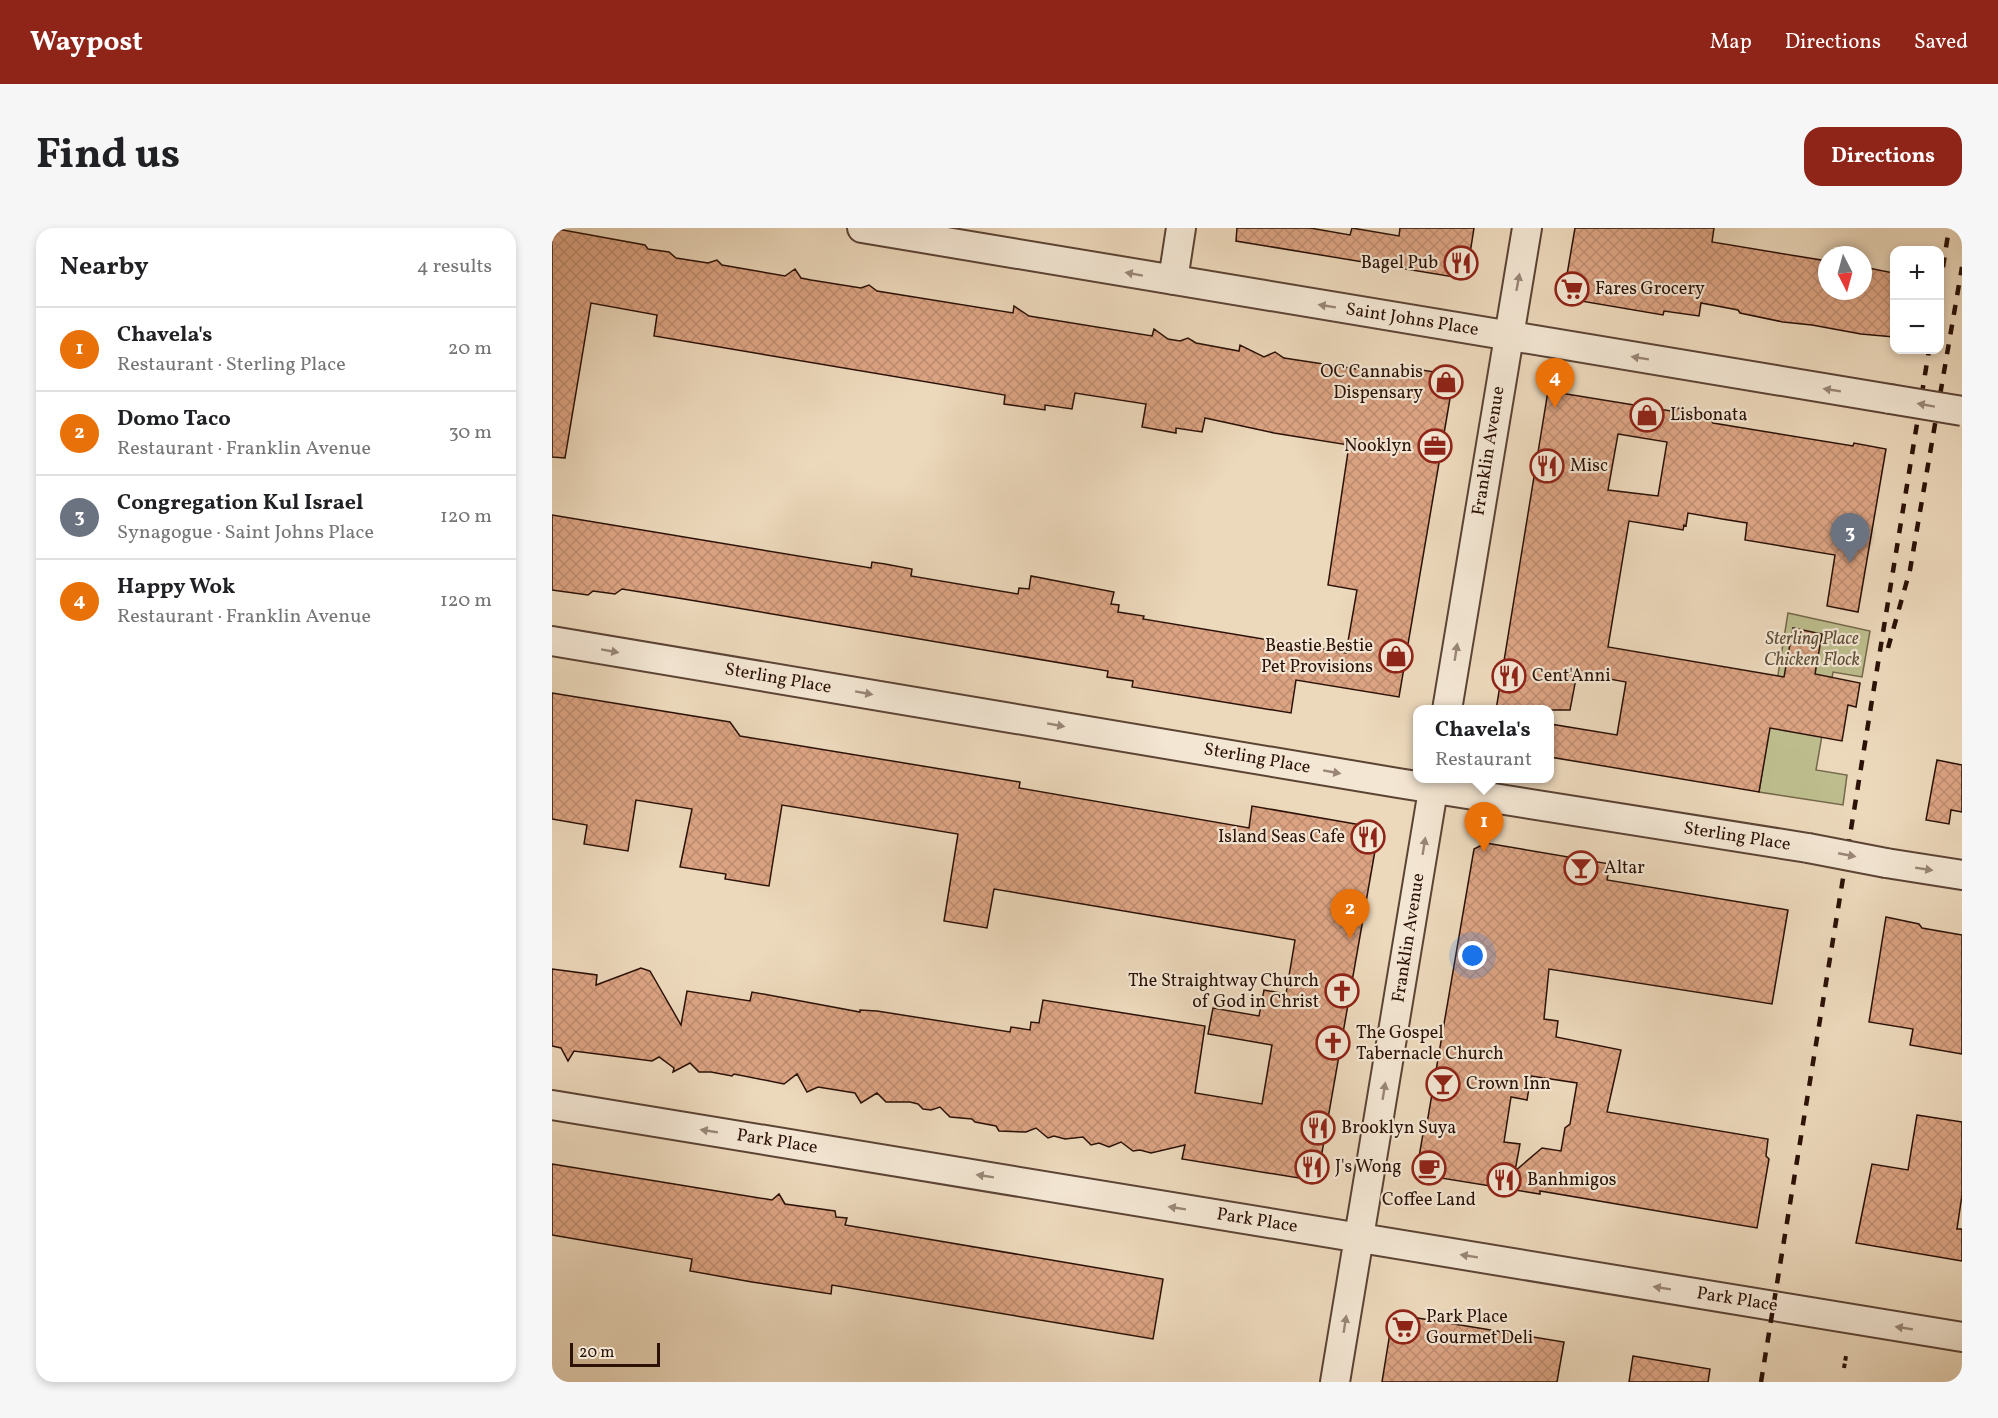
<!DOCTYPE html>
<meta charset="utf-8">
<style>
:root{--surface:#fff;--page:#f6f6f6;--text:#202124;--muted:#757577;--line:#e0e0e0;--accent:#8f2418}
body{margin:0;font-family:Vollkorn,serif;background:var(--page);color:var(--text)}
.controls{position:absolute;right:18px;top:18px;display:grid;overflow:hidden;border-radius:12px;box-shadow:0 3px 9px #0003}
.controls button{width:54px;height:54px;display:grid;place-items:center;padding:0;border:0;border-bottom:2px solid var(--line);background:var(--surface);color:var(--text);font:30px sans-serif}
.compass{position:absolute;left:1266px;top:18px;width:54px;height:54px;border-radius:50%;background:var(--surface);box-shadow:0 3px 9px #0003;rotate:174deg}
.scale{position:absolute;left:18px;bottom:15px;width:90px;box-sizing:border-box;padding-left:6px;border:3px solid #2b1107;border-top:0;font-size:16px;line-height:21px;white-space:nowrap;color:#2b1107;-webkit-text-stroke:4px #f3e6d3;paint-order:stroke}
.you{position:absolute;left:921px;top:728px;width:21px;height:21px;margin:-15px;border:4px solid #fff;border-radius:50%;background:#1a73e8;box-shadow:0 0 0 9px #1a73e833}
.badge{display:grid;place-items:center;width:39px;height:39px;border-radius:50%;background:var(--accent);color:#fff;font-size:20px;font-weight:700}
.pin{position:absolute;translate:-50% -50px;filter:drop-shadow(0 2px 3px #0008)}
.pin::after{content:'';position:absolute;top:32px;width:21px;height:18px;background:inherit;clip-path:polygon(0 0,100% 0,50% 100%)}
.popup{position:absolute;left:861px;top:477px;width:141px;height:78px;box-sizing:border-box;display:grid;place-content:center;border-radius:12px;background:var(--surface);filter:drop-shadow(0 2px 4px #0005);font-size:20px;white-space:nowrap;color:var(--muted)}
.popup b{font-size:22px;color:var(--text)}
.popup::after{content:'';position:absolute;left:50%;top:100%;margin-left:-12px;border:12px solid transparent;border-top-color:var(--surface)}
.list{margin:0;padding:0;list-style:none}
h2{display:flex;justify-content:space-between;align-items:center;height:78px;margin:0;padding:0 24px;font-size:26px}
h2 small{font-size:20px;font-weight:400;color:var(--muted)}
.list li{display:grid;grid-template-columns:39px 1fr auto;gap:18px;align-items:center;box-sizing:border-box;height:84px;padding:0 24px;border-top:2px solid var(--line)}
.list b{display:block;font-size:22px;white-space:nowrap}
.list p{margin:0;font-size:20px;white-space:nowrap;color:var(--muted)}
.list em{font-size:20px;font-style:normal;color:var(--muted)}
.map{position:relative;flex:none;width:1410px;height:1154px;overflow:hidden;border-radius:18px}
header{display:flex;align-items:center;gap:36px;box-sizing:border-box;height:84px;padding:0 30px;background:var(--accent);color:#fff}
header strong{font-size:28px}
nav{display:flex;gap:33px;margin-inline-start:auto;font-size:21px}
.intro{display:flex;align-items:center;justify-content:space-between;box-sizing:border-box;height:144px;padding:0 36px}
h1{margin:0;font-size:42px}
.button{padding:15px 27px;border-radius:18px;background:var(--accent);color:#fff;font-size:21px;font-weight:700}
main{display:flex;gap:36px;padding:0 36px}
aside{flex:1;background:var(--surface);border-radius:18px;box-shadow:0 3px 9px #0003}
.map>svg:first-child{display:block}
.green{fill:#bdbd8d;stroke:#74674a;stroke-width:1.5}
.building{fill:url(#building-cross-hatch);stroke:#2b1107;stroke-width:1.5;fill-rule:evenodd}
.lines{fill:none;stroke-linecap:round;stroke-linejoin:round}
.street-casing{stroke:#5b4334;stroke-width:32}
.path{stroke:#2b1107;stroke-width:4;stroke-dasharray:4.5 3;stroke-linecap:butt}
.street{stroke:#f3e6d3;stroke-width:28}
.rail{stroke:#2b1107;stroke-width:4.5;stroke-dasharray:10 10;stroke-linecap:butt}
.street-bridge-casing{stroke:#5b4334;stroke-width:32;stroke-linecap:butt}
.street-bridge{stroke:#f3e6d3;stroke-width:28}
.oneway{fill:#998677}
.labels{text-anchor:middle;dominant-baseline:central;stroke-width:4.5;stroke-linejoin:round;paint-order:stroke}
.poi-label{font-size:18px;fill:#2b1107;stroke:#f3e6d3;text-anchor:start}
.street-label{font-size:18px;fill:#2b1107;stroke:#f3e6d3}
.park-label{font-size:18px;font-style:italic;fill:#5e4d36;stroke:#f3e6d3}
</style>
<header>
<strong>Waypost</strong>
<nav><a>Map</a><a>Directions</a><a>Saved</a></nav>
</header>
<div class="intro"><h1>Find us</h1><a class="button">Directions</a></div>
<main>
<aside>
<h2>Nearby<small>4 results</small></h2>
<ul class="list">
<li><span class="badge" style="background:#e8710a">1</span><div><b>Chavela's</b><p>Restaurant · Sterling Place</p></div><em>20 m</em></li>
<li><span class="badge" style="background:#e8710a">2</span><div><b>Domo Taco</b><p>Restaurant · Franklin Avenue</p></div><em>30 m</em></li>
<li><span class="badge" style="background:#6b7280">3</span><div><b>Congregation Kul Israel</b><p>Synagogue · Saint Johns Place</p></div><em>120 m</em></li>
<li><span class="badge" style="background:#e8710a">4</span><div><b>Happy Wok</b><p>Restaurant · Franklin Avenue</p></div><em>120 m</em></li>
</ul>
</aside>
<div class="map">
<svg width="1410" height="1154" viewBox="0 0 1410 1154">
<defs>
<pattern id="building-cross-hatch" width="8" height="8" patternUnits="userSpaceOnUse" patternTransform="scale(1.5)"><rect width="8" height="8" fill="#dca483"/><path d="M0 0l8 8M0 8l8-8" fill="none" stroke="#bd8c70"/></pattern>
</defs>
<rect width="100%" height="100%" fill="#ecd8bb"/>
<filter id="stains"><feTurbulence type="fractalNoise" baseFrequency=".00333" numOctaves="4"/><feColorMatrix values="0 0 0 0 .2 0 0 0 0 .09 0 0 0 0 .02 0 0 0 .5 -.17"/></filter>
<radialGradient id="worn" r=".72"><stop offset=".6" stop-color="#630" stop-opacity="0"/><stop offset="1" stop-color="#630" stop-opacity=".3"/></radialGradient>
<!-- green -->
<path class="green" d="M1236,385L1318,403L1310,449L1281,444L1264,542L1295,547L1291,577L1207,564Z"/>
<!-- building -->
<path class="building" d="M0,0L93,17L96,21L117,24L124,30L156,35L165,32L170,37L233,48L243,41L249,50L259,52L309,60L317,57L325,63L461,85L462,78L477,88L600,108L602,101L616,111L628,113L636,110L644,115L687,123L688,117L712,129L723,124L732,130L844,147L857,140L902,147L847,469L744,452L739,485L580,459L581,453L555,449L556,443L132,371L70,361L63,366L41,363L36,367L0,362V287L319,340L320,334L333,336L360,341L359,348L466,366L467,360L477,361L479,348L562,364L559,376L567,377L566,384L592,388L591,391L794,425L805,362L776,357L797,217L722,205L653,190L650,204L624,200V205L590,199L594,176L523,165L520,181L493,177V182L452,176L453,167L102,108L105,87L39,75L13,230L0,229Z
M685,0H758L798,7L800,0L847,8L848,0H922L914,51L684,13Z
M1023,0H1162L1160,14L1275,33V63H1311V39L1342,45V109L1309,106L1260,97L1231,94L1188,85L1186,82L1149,75L1147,88L1112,83L1111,87L1011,70Z
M996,163L1119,183L1127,180L1140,186L1154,184L1161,195L1301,218L1302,215L1334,221L1306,384L1275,378L1283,327L1193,312L1195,295L1170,291L1136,285L1134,298L1132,297L1131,302L1077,293L1056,419L1232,449L1241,400L1270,406L1263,446L1308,455L1304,479L1296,477L1290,513L1218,500L1207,564L998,529V496L1065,507L1074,454L1025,445L1018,482H944ZM1066,206L1115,214L1106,268L1056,262Z
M0,465L178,494L188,508L468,554L467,560L697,600L700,578L827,600L765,953L630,931L633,917L599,925L588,922L581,923L569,914L557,919L547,915L539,917L531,909L513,911L502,908L496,910L484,900L474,904L447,903L444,898L423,894L420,891L398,889L388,879L379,882L371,881L366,876L358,874H334L325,865L309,875L303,865L266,859L255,864L245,846L232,856L182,846L180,848L159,844H147L138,835L121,844L122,840L107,829L100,833L22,823L16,833L9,820L0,818V741L45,747L44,757L89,740L98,743L129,797L135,763L198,773L200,764L308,784V782L325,783L458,804L459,799L478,802L479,794L487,795L491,772L653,798L643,865L710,876L720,817L656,806L661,780L707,788L712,762L734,766L743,712L442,661L435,700L392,693L406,606L230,577L217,658L173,651L174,646L128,639L140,581L84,572L76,623L32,616L35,597L0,591Z
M1385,532L1410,537V584L1399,582L1397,596L1374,592Z
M934,615L1058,636L1055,652L1236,682L1220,776L997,741L992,791L1006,793L1004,809L1069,822L1055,884L1216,911L1214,928L1217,931L1205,1000L988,963V966L864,946L872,900L874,901L922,621ZM979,848L1025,855L1018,896L1013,900L1009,923L990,920L963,943L968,916L952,914L959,869L975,872Z
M1334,689L1367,696L1370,700L1410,707V826L1358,817L1361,801L1317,794Z
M1365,887L1410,894V967L1405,1001H1410V1033L1304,1015L1320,936L1356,942Z
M0,936L220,972L227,966L233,976L283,983L284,989L295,990L293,997L611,1051L601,1111L280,1057L279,1066L200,1054L138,1043L140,1031L0,1007Z
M841,1086L1012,1114L1005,1154H830Z
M1081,1128L1158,1141L1156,1154H1077Z"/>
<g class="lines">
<defs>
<path id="street" d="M310,0L1338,171
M621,52L629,0
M0,413L846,555L1256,620
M895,482L975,0
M1334,635L1410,647
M0,877L1410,1109
M783,1154L883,550"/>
</defs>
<!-- street casing -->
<use href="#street" class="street-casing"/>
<!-- path -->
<path class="path" d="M1292,1140L1294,1128"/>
<!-- street -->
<use href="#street" class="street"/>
<!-- rail -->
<path class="rail" d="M1388,59L1397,0
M1336,420L1358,342L1410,39
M1209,1154L1377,122"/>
<defs>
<path id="street-bridge" d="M1338,171L1410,183
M1256,620L1334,635"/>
</defs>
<!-- street-bridge casing -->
<use href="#street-bridge" class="street-bridge-casing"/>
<!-- street-bridge -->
<use href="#street-bridge" class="street-bridge"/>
</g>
<!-- one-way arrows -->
<defs><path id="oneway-solid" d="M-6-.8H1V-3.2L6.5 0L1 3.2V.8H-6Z" transform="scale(1.5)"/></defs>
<g class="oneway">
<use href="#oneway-solid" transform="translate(582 46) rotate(-170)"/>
<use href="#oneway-solid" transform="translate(966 54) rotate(-80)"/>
<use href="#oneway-solid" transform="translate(775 78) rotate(-171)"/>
<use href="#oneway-solid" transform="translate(1088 130) rotate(-171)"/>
<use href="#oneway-solid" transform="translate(1280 162) rotate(-171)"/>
<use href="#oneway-solid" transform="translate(1374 177) rotate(-170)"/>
<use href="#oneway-solid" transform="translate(58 423) rotate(10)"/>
<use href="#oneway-solid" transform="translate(904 424) rotate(-81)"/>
<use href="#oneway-solid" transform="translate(312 465) rotate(10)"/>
<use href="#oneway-solid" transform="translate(504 497) rotate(10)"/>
<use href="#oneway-solid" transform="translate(780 544) rotate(10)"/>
<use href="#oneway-solid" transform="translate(872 618) rotate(-81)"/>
<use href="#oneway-solid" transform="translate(1295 627) rotate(11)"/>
<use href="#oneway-solid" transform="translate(1372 641) rotate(9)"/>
<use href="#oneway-solid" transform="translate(832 863) rotate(-81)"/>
<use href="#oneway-solid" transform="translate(157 903) rotate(-171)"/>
<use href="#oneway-solid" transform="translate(433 948) rotate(-171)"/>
<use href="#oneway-solid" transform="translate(625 980) rotate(-171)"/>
<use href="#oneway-solid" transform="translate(917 1028) rotate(-171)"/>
<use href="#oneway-solid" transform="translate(1110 1060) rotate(-171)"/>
<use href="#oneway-solid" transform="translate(793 1096) rotate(-81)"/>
<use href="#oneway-solid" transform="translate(1352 1100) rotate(-171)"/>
</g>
<!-- icons -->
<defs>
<symbol id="restaurant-ring" viewBox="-11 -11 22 22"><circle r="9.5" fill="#f3e6d3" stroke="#8f2418" stroke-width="1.5"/><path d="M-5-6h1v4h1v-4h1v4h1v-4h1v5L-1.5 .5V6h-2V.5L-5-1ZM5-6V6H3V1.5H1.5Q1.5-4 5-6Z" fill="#8f2418"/></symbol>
<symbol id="supermarket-ring" viewBox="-11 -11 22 22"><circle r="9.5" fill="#f3e6d3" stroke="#8f2418" stroke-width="1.5"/><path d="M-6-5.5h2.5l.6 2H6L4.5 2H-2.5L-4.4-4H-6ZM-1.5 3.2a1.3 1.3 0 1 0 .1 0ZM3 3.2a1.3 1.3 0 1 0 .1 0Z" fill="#8f2418"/></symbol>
<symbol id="shop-ring" viewBox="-11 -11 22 22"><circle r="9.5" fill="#f3e6d3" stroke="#8f2418" stroke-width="1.5"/><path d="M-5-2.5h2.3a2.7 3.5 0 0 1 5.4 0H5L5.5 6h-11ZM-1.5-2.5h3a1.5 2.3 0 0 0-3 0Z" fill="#8f2418"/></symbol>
<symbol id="office-ring" viewBox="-11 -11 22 22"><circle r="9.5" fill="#f3e6d3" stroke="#8f2418" stroke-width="1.5"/><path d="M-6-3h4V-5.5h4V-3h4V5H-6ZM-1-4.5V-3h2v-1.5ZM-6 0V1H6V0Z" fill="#8f2418"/></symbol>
<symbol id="bar-ring" viewBox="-11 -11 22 22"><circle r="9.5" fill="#f3e6d3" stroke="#8f2418" stroke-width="1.5"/><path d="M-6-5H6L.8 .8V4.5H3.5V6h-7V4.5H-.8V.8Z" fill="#8f2418"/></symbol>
<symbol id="church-ring" viewBox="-11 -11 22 22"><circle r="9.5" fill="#f3e6d3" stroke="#8f2418" stroke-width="1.5"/><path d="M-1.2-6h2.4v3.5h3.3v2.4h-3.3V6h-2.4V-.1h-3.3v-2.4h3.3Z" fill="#8f2418"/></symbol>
<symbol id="cafe-ring" viewBox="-11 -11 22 22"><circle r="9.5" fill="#f3e6d3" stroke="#8f2418" stroke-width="1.5"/><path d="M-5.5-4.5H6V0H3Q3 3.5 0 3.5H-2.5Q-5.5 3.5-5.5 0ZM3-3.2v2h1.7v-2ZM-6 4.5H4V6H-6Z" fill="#8f2418"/></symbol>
</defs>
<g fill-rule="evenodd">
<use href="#restaurant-ring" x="890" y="16" width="38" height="38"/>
<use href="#supermarket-ring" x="1001" y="42" width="38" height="38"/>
<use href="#shop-ring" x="875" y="135" width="38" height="38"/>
<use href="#shop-ring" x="1076" y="168" width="38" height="38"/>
<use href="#office-ring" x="864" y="199" width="38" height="38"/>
<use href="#restaurant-ring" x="976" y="219" width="38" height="38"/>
<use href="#shop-ring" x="825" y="409" width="38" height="38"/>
<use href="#restaurant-ring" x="938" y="429" width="38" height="38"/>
<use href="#restaurant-ring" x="797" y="590" width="38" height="38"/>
<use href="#bar-ring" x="1010" y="621" width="38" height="38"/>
<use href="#church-ring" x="771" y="744" width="38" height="38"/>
<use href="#church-ring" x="762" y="796" width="38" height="38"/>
<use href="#bar-ring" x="872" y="837" width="38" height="38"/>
<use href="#restaurant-ring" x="747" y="881" width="38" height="38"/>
<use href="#restaurant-ring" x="741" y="920" width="38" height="38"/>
<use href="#cafe-ring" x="858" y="921" width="38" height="38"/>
<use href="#restaurant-ring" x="933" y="933" width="38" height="38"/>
<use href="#supermarket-ring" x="832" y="1080" width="38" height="38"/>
</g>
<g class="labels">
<!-- poi labels -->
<g class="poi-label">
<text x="886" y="35" text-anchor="end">Bagel Pub</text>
<text x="1043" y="61">Fares Grocery</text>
<text x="871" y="144" text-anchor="end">OC Cannabis<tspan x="871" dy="21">Dispensary</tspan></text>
<text x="1118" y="187">Lisbonata</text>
<text x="860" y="218" text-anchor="end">Nooklyn</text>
<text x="1018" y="238">Misc</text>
<text x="821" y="418" text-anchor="end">Beastie Bestie<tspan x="821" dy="21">Pet Provisions</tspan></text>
<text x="980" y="448">Cent'Anni</text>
<text x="793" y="609" text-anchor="end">Island Seas Cafe</text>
<text x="1052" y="640">Altar</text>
<text x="767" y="753" text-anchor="end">The Straightway Church<tspan x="767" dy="21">of God in Christ</tspan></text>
<text x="804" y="805">The Gospel<tspan x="804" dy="21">Tabernacle Church</tspan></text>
<text x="914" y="856">Crown Inn</text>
<text x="789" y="900">Brooklyn Suya</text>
<text x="783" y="939">J's Wong</text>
<text x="975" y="952">Banhmigos</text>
<text x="877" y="972" text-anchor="middle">Coffee Land</text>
<text x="874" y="1089">Park Place<tspan x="874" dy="21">Gourmet Deli</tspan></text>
</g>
<!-- street labels -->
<g class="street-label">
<text transform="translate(860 92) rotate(9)">Saint Johns Place</text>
<text transform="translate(937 223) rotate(-81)">Franklin Avenue</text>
<text transform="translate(226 451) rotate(10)">Sterling Place</text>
<text transform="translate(705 531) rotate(10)">Sterling Place</text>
<text transform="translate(1185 609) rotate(9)">Sterling Place</text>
<text transform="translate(857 710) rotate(-81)">Franklin Avenue</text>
<text transform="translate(225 914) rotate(9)">Park Place</text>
<text transform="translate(705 993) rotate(9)">Park Place</text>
<text transform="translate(1185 1072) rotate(9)">Park Place</text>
</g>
<!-- park labels -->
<g class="park-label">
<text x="1260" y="411">Sterling Place<tspan x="1260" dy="21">Chicken Flock</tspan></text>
</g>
</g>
<rect width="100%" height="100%" filter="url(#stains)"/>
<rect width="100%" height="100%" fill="url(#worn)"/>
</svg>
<div class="controls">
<button>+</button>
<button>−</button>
</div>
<svg class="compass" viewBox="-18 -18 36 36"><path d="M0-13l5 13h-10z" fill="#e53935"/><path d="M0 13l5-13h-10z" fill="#757577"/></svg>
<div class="scale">20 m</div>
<div class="you"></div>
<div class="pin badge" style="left:932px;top:624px;background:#e8710a">1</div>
<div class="popup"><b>Chavela's</b>Restaurant</div>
<div class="pin badge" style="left:798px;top:711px;background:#e8710a">2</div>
<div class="pin badge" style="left:1298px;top:335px;background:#6b7280">3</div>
<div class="pin badge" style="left:1003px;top:180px;background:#e8710a">4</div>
</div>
</main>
